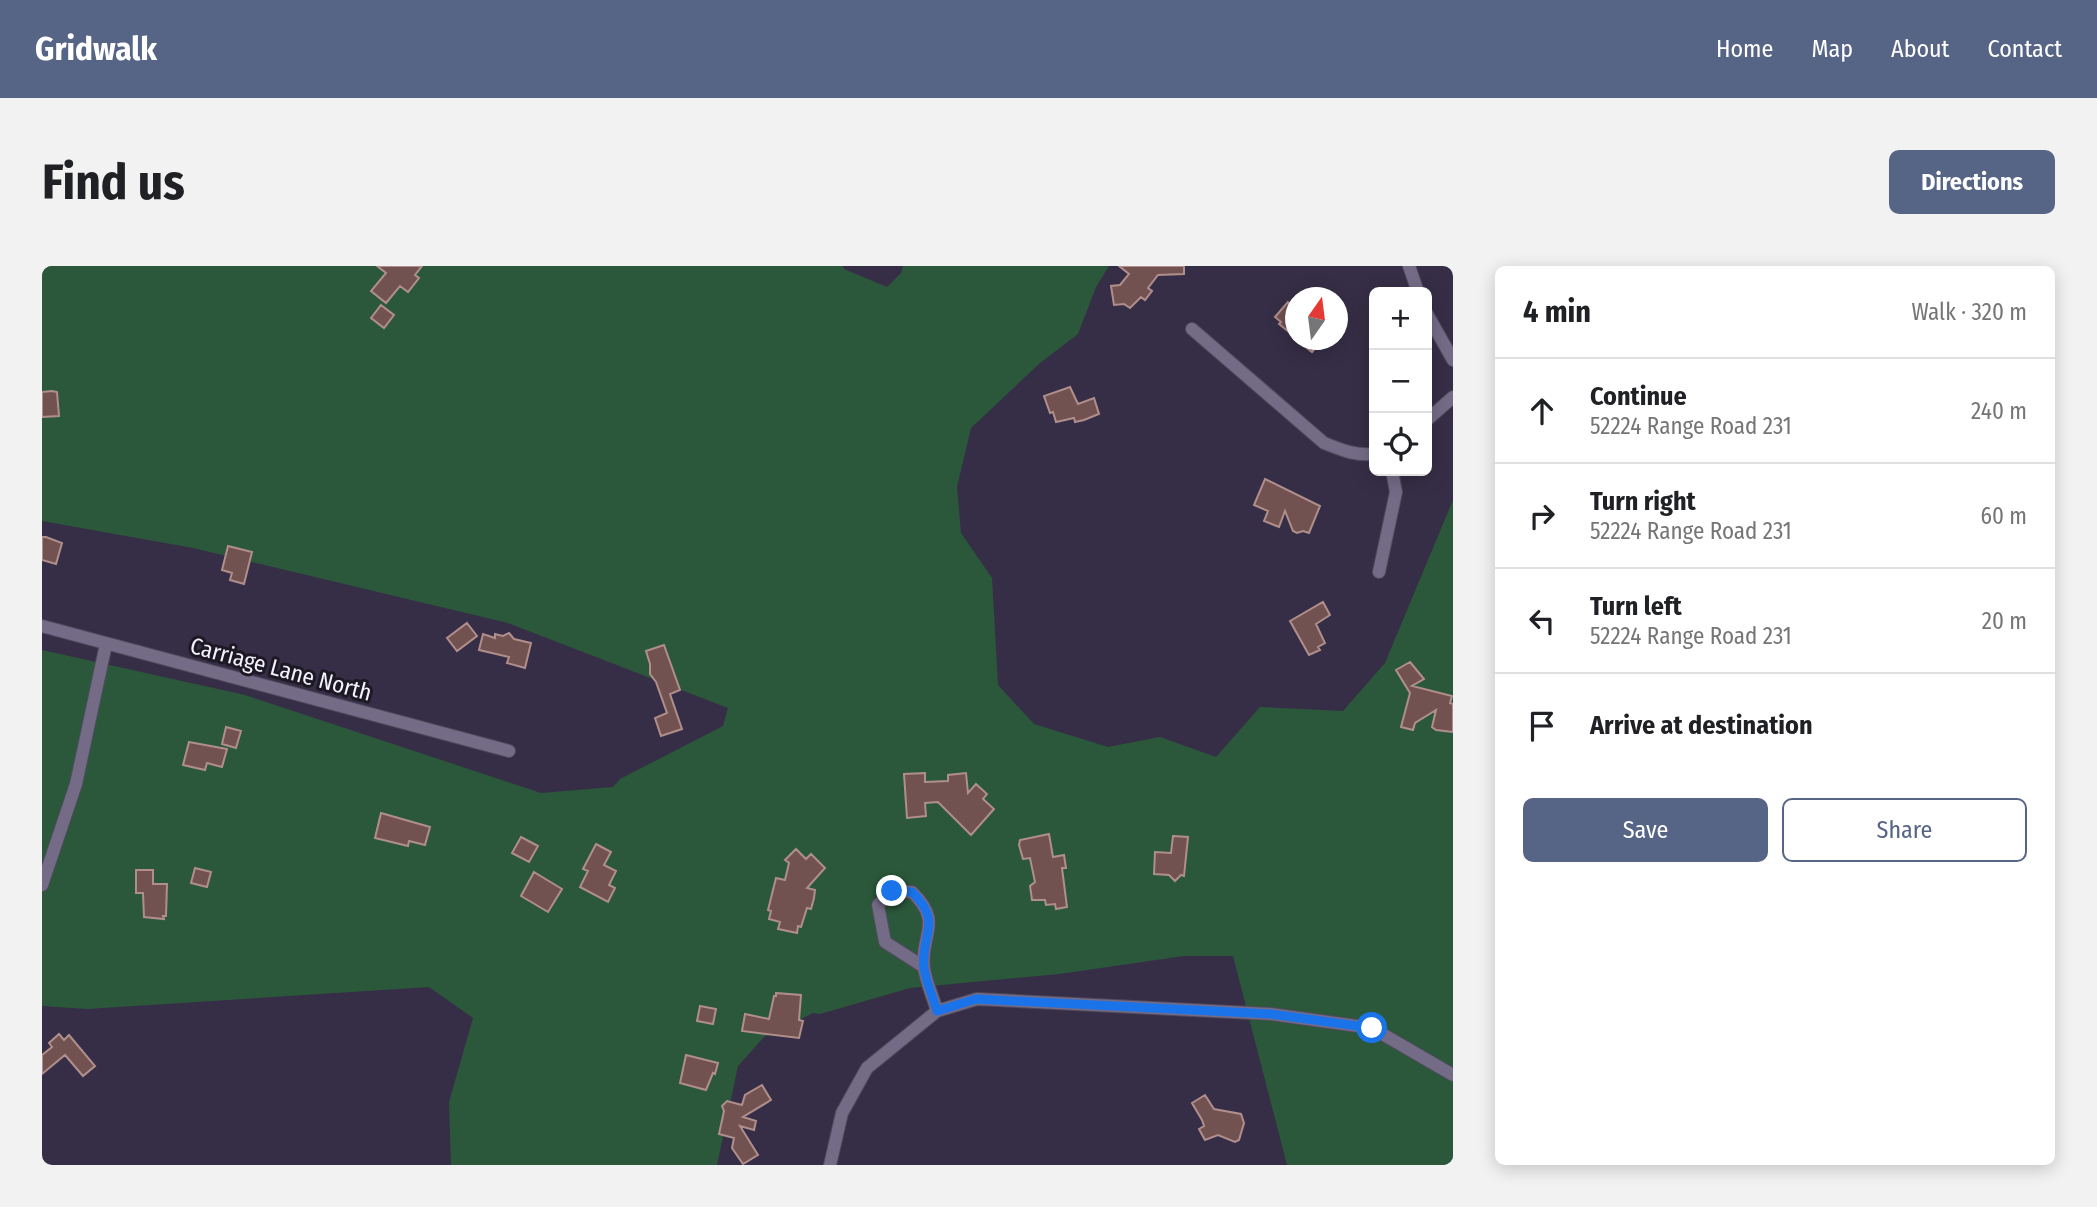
<!DOCTYPE html>
<meta charset="utf-8">
<style>
:root{--surface:#fff;--page:#f2f2f2;--text:#202124;--muted:#757577;--line:#e0e0e0;--accent:#566486}
body{margin:0;font-family:"Fira Sans Condensed",sans-serif;background:var(--page);color:var(--text)}
.controls{position:absolute;right:21px;top:21px;display:grid;overflow:hidden;border-radius:10px;box-shadow:0 4px 18px #0003}
.controls button{width:63px;height:63px;display:grid;place-items:center;padding:0;border:0;border-bottom:2px solid var(--line);background:var(--surface);color:var(--text);font:35px sans-serif}
.compass{position:absolute;left:1243px;top:21px;width:63px;height:63px;border-radius:50%;background:var(--surface);box-shadow:0 4px 18px #0003;rotate:14deg}
.stop{position:absolute;width:21px;height:21px;margin:-16px;border:5px solid #1a73e8;border-radius:50%;background:#fff}
.stop.end{background:#1a73e8;border-color:#fff;box-shadow:0 2px 7px #0008}
.list{margin:0;padding:0;list-style:none}
h2{display:flex;justify-content:space-between;align-items:center;height:91px;margin:0;padding:0 28px;font-size:30px}
h2 small{font-size:23px;font-weight:400;color:var(--muted)}
.list li{display:grid;grid-template-columns:46px 1fr auto;gap:21px;align-items:center;box-sizing:border-box;height:105px;padding:0 28px;border-top:2px solid var(--line)}
.list b{display:block;font-size:26px;white-space:nowrap}
.list p{margin:0;font-size:23px;white-space:nowrap;color:var(--muted)}
.list em{font-size:23px;font-style:normal;color:var(--muted)}
.actions{display:flex;gap:14px;padding:21px 28px}
.actions a{flex:1;padding:16px 0;border:2px solid var(--accent);border-radius:10px;text-align:center;font-size:24px;color:var(--accent)}
.actions .main{background:var(--accent);color:#fff}
.icon{flex:none;width:38px;height:38px;fill:none;stroke:currentColor;stroke-width:2;stroke-linecap:round;stroke-linejoin:round}
.map{position:relative;flex:none;width:1411px;height:899px;overflow:hidden;border-radius:10px}
header{display:flex;align-items:center;gap:42px;box-sizing:border-box;height:98px;padding:0 35px;background:var(--accent);color:#fff}
header strong{font-size:33px}
nav{display:flex;gap:38px;margin-inline-start:auto;font-size:24px}
.intro{display:flex;align-items:center;justify-content:space-between;box-sizing:border-box;height:168px;padding:0 42px}
h1{margin:0;font-size:49px}
.button{padding:18px 32px;border-radius:10px;background:var(--accent);color:#fff;font-size:24px;font-weight:700}
main{display:flex;gap:42px;padding:0 42px}
aside{flex:1;background:var(--surface);border-radius:10px;box-shadow:0 4px 18px #0003}
.map>svg:first-child{display:block}
.green{fill:#2b583b}
.building{fill:#725250;stroke:#b08e8b;stroke-width:2}
.lines{fill:none;stroke-linecap:round;stroke-linejoin:round}
.minor-casing{stroke:#514b5e;stroke-width:14}
.minor{stroke:#746c87;stroke-width:12}
.route{stroke:#1a73e8;stroke-width:9}
.labels{text-anchor:middle;dominant-baseline:central;stroke-width:6;stroke-linejoin:round;paint-order:stroke}
.street-label{font-size:23px;fill:#f5f1fe;stroke:#1c1924}
</style>
<header>
<strong>Gridwalk</strong>
<nav><a>Home</a><a>Map</a><a>About</a><a>Contact</a></nav>
</header>
<div class="intro"><h1>Find us</h1><a class="button">Directions</a></div>
<main>
<div class="map">
<svg width="1411" height="899" viewBox="0 0 1411 899">
<rect width="100%" height="100%" fill="#362e46"/>
<!-- green -->
<path class="green" d="M0,0H801L802,3L845,21L859,7L861,0H1067L1054,21L1036,68L998,97L929,162L915,221L919,267L950,312L956,419L992,458L1066,481L1118,471L1174,491L1218,441L1301,445L1343,397L1411,234V899H1245L1191,690H1142L1017,708L868,722L778,748L771,747L722,771L696,800L675,899H409L407,836L431,752L387,721L45,743L0,740V384L203,429L499,527L571,521L578,513L681,460L686,442L466,357L151,282L0,255Z"/>
<!-- building -->
<path class="building" d="M335,0H380L373,9L377,12L366,26L358,20L344,37L329,25L344,7Z
M1077,0H1142V8L1116,9L1106,22L1110,25L1103,34L1099,31L1088,42L1082,38L1072,39L1069,20L1078,19L1087,8Z
M1246,36L1254,43V72L1237,58L1239,56L1233,51Z
M339,39L352,49L342,62L329,52Z
M1255,74H1280L1270,86Z
M1028,121L1036,138L1052,132L1057,148L1042,154L1033,156L1032,152L1014,156L1011,146L1008,147L1002,130Z
M10,125L15,126L17,150L0,151V126Z
M1223,213L1278,240L1267,267L1261,265L1255,267L1251,265L1243,245L1237,261L1222,255L1226,245L1212,239Z
M0,271H4L20,277L14,298L0,294Z
M186,280L210,286L202,318L188,314L190,307L180,304Z
M1281,336L1288,349L1274,358L1283,377L1276,381L1278,384L1267,389L1248,355Z
M425,357L435,370L415,385L405,372Z
M467,367L472,373L489,377L483,402L465,397L467,391L437,384L441,368L453,372V368L461,370Z
M622,379L638,424L628,428L640,463L619,470L613,452L625,447L614,416L608,408V398L604,385Z
M1368,396L1382,413L1370,420L1410,430L1408,437L1411,438V466L1394,464L1390,461L1394,444L1373,457L1371,464L1359,461L1368,427L1354,404Z
M184,461L199,465L194,482L180,478Z
M147,476L185,483L180,501L165,497L163,504L141,499Z
M883,507V516L906,515V509L924,507L926,527L934,518L945,528L941,533L952,543L929,569L896,536L883,537L884,550L865,552L862,508Z
M339,547L388,561L383,579L367,575L366,580L333,572Z
M1007,568L1011,591L1022,589L1024,602H1020L1025,641L1014,643L1013,638L1004,639L1003,634H990L988,620L993,616L988,592L981,593L977,579L978,574Z
M1131,570L1146,571L1142,610L1139,609L1133,615L1127,609L1112,608L1113,586L1129,587Z
M479,571L496,580L487,596L470,587Z
M554,578L569,586L562,599L574,605L567,619L573,622L566,636L538,621L546,605L541,603Z
M754,583L764,593L769,588L783,602L765,622L773,624L772,632L769,643L765,642L759,661L756,660L755,667L736,663L738,656L727,653L729,645L726,644L734,612L743,614L747,597L743,594Z
M153,602L169,606L165,621L149,617Z
M94,604H111V618H125L124,650H121L122,653L102,651L101,627H94Z
M492,606L520,623L506,646L479,630Z
M734,727L759,729L757,754L761,755L757,772L700,765L703,748L727,753L732,730H734Z
M658,740L674,743L671,758L655,755Z
M17,768L22,774L27,769L53,800L41,810L23,789L0,808V789L10,781L7,777Z
M644,789L676,797L673,808L671,807L664,824L638,817Z
M720,819L729,834L701,851L714,855L712,864L698,860L716,889L701,898L690,882L692,872L677,868L682,845L680,840L685,835L700,839L703,829Z
M1163,829L1172,843L1199,848L1202,857L1197,874L1193,876L1176,869L1163,874L1157,863L1162,860L1160,854L1150,837Z"/>
<g class="lines">
<defs>
<path id="minor" d="M1367,0L1376,26
M1385,48L1411,94
M1150,63L1282,177C1300,184 1313,190 1332,188
M1385,154L1411,131
M1337,306L1354,226L1350,205
M0,360L467,485
M0,619L34,518L64,378
M882,701L843,676L836,639L850,625L870,626C902,657 878,668 882,702C884,716 891,731 895,745
M788,899L800,847L825,802L895,745L935,733L1229,748L1330,762L1411,809"/>
</defs>
<!-- minor casing -->
<use href="#minor" class="minor-casing"/>
<!-- minor -->
<use href="#minor" class="minor"/>
</g>
<g class="lines">
<!-- route -->
<path class="route" d="M850,625L870,626C902,657 878,669 882,702C884,716 891,731 895,745L934,733L1229,748L1330,762"/>
</g>
<g class="labels">
<!-- street labels -->
<g class="street-label">
<text transform="translate(239 403) rotate(15)">Carriage Lane North</text>
</g>
</g>
</svg>
<div class="controls">
<button>+</button>
<button>−</button>
<button><svg class="icon" aria-label="locate" viewBox="0 0 24 24"><circle cx="12" cy="12" r="6"/><path d="M12 2v4M12 18v4M2 12h4M18 12h4"/></svg></button>
</div>
<svg class="compass" viewBox="-18 -18 36 36"><path d="M0-13l5 13h-10z" fill="#e53935"/><path d="M0 13l5-13h-10z" fill="#757577"/></svg>
<div class="stop" style="left:1330px;top:762px"></div>
<div class="stop end" style="left:850px;top:625px"></div>
</div>
<aside>
<h2>4 min<small>Walk · 320 m</small></h2>
<ul class="list">
<li><svg class="icon" aria-label="ahead" viewBox="0 0 24 24"><path d="M12 20V5M6 11l6-6 6 6"/></svg><div><b>Continue</b><p>52224 Range Road 231</p></div><em>240 m</em></li>
<li><svg class="icon" aria-label="right" viewBox="0 0 24 24"><path d="M7 20v-9h11M14 6l5 5-5 5"/></svg><div><b>Turn right</b><p>52224 Range Road 231</p></div><em>60 m</em></li>
<li><svg class="icon" aria-label="left" viewBox="0 0 24 24"><path d="M17 20v-9H6M10 6l-5 5 5 5"/></svg><div><b>Turn left</b><p>52224 Range Road 231</p></div><em>20 m</em></li>
<li><svg class="icon" aria-label="arrive" viewBox="0 0 24 24"><path d="M6 21V4h12l-3 4 3 4H6"/></svg><div><b>Arrive at destination</b></div></li>
</ul>
<div class="actions"><a class="main">Save</a><a>Share</a></div>
</aside>
</main>
